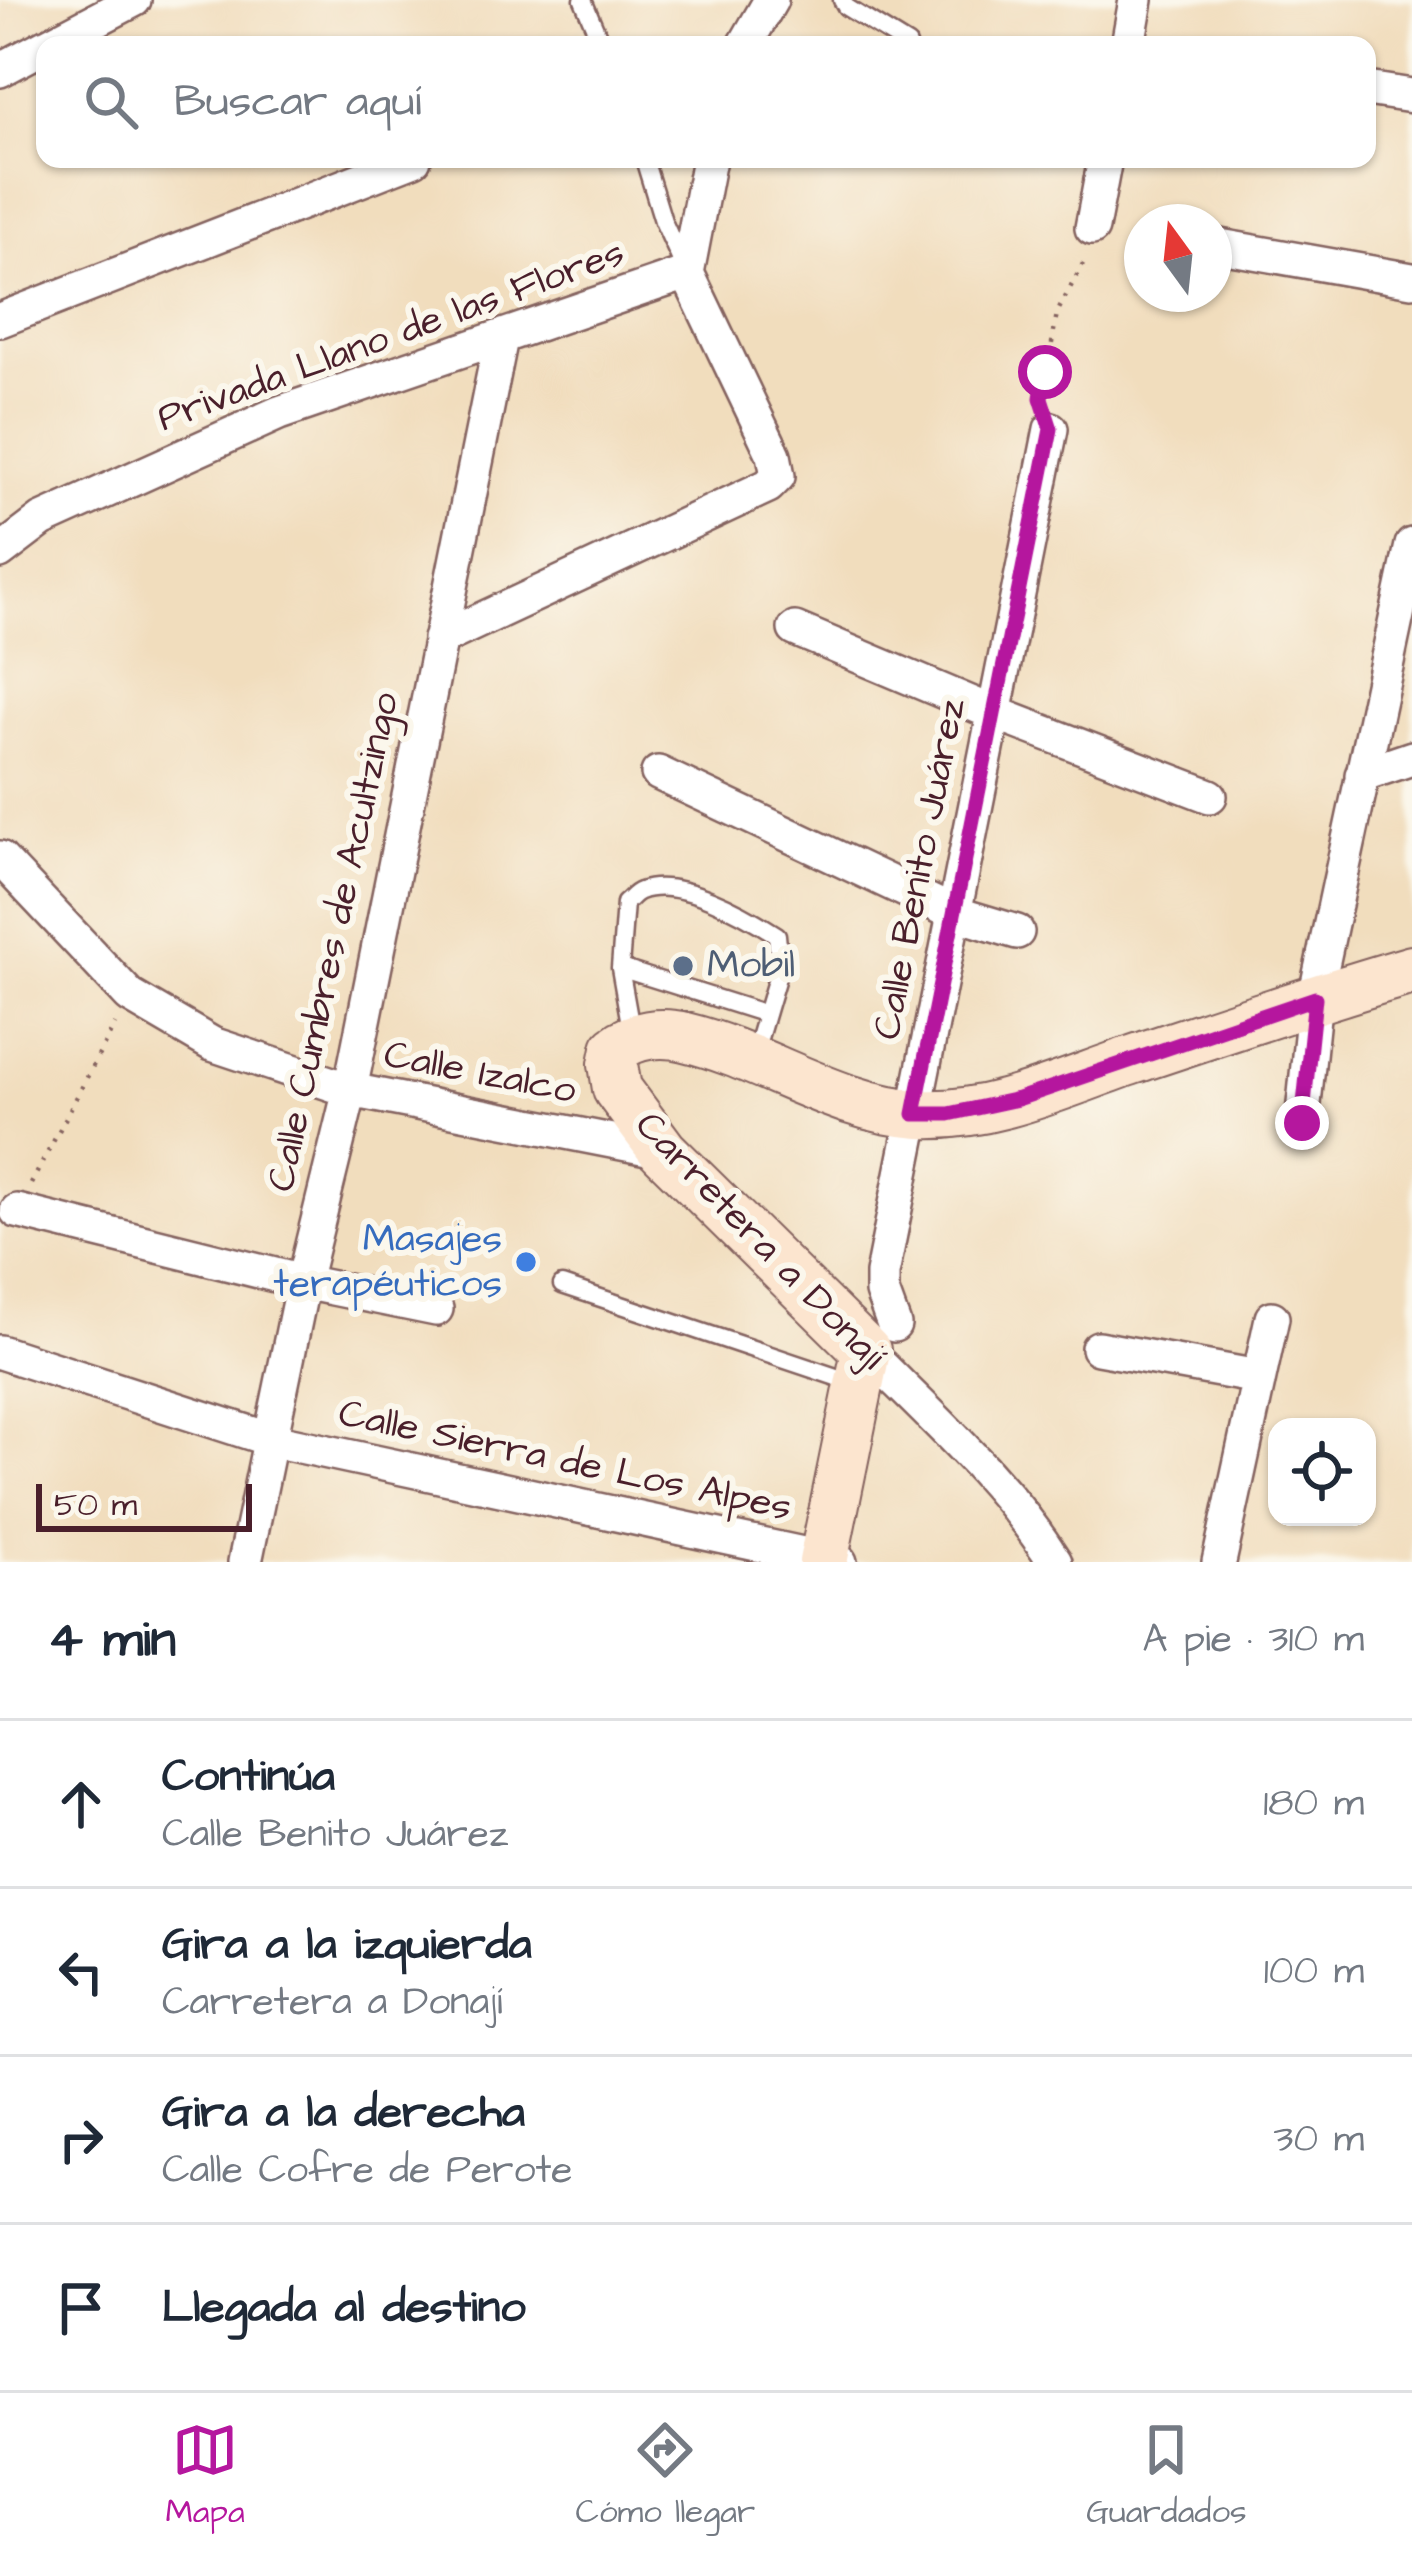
<!DOCTYPE html>
<html lang="es">
<meta charset="utf-8">
<style>
:root{--surface:#fff;--page:#f2f2f3;--text:#1f2937;--muted:#747a83;--line:#e0e1e3;--accent:#b5179e}
body{margin:0;font-family:"Architects Daughter",sans-serif;background:var(--page);color:var(--text)}
.controls{position:absolute;right:36px;bottom:36px;display:grid;overflow:hidden;border-radius:24px;box-shadow:0 3px 9px #0004}
.controls button{width:108px;height:108px;display:grid;place-items:center;padding:0;border:0;border-bottom:3px solid var(--line);background:var(--surface);color:var(--text);font:60px sans-serif}
.compass{position:absolute;left:1124px;top:204px;width:108px;height:108px;border-radius:50%;background:var(--surface);box-shadow:0 3px 9px #0004;rotate:345deg}
.scale{position:absolute;left:36px;bottom:30px;width:216px;box-sizing:border-box;padding-left:12px;border:6px solid #4a1f2b;border-top:0;font-size:33px;line-height:42px;white-space:nowrap;color:#4a1f2b;-webkit-text-stroke:9px #fbf7ec;paint-order:stroke}
.stop{position:absolute;width:36px;height:36px;margin:-27px;border:9px solid #b5179e;border-radius:50%;background:#fff}
.stop.end{background:#b5179e;border-color:#fff;box-shadow:0 3px 12px #0008}
.list{margin:0;padding:0;list-style:none}
h2{display:flex;justify-content:space-between;align-items:center;height:156px;margin:0;padding:0 48px;font-size:51px}
h2 small{font-size:39px;font-weight:400;color:var(--muted)}
.list li{display:grid;grid-template-columns:78px 1fr auto;gap:36px;align-items:center;box-sizing:border-box;height:168px;padding:0 48px;border-top:3px solid var(--line)}
.list b{display:block;font-size:45px;white-space:nowrap}
.list p{margin:0;font-size:39px;white-space:nowrap;color:var(--muted)}
.list em{font-size:39px;font-style:normal;color:var(--muted)}
.icon{flex:none;width:66px;height:66px;fill:none;stroke:currentColor;stroke-width:2;stroke-linecap:round;stroke-linejoin:round}
.map{position:relative;flex:none;width:1412px;height:1562px;overflow:hidden}
.search{position:absolute;background:var(--surface);box-shadow:0 3px 9px #0004;left:36px;right:36px;top:36px;height:132px;display:flex;align-items:center;gap:30px;box-sizing:border-box;padding:0 42px;border-radius:24px;color:var(--muted);font-size:45px}
.sheet{height:828px;background:var(--surface)}
nav{display:flex;justify-content:space-around;align-items:center;box-sizing:border-box;height:168px;border-top:3px solid var(--line);background:var(--surface);font-size:33px;color:var(--muted)}
nav a{display:grid;justify-items:center;gap:6px}
nav .on{color:var(--accent)}
.map>svg:first-child{display:block}
.lines{fill:none;stroke-linecap:round;stroke-linejoin:round}
.service-casing{stroke:#84625e;stroke-width:21}
.minor-casing{stroke:#84625e;stroke-width:38}
.secondary-casing{stroke:#84625e;stroke-width:52}
.path{stroke:#84625e;stroke-width:4.5;stroke-dasharray:3 9;stroke-linecap:butt}
.service{stroke:#fff;stroke-width:16}
.minor{stroke:#fff;stroke-width:33}
.secondary{stroke:#fce5cf;stroke-width:48}
.route{stroke:#b5179e;stroke-width:15}
.service-dot{fill:#5c6f8a;stroke:#fbf7ec;stroke-width:4.5}
.shop-dot{fill:#3f7fe0;stroke:#fbf7ec;stroke-width:4.5}
.labels{text-anchor:middle;dominant-baseline:central;stroke-width:12;stroke-linejoin:round;paint-order:stroke}
.street-label{font-size:39px;fill:#4a1f2b;stroke:#fbf7ec}
.service-label{font-size:39px;fill:#4e5e75;stroke:#fbf7ec;text-anchor:start}
.shop-label{font-size:39px;fill:#366cbe;stroke:#fbf7ec;text-anchor:end}
</style>
<div class="map">
<svg width="1412" height="1562" viewBox="0 0 1412 1562">
<rect width="100%" height="100%" fill="#fbf7ec"/>
<filter id="ink" filterUnits="userSpaceOnUse"><feTurbulence type="fractalNoise" baseFrequency=".00833" numOctaves="2"/><feDisplacementMap in="SourceGraphic" scale="24" xChannelSelector="R" yChannelSelector="G"/><feConvolveMatrix kernelMatrix="1 2 1 2 8 2 1 2 1" color-interpolation-filters="sRGB"/></filter>
<filter id="wash" filterUnits="userSpaceOnUse"><feTurbulence type="fractalNoise" baseFrequency=".004" numOctaves="4" result="noise"/><feDisplacementMap in="SourceGraphic" scale="48" xChannelSelector="R" yChannelSelector="G"/><feGaussianBlur stdDeviation="2.7" result="paint"/><feColorMatrix in="noise" values="0 0 0 0 0 0 0 0 0 0 0 0 0 0 0 0 0 1.4 0 .05"/><feComposite in="paint" operator="in"/></filter>
<g filter="url(#wash)">
<rect width="100%" height="100%" fill="#f1ddbd"/>
</g>
<g filter="url(#ink)">
<g class="lines">
<defs>
<path id="service" d="M583,0L602,45
M842,0L846,7L908,45
M644,159L663,221L683,265
M620,968L766,1014
M632,1035L620,968L625,903C630,899 634,893 640,891C679,876 746,915 777,935L780,967L754,1055
M562,1285L857,1384"/>
<path id="minor" d="M48,45L134,0
M745,45L771,0
M1128,45L1136,0
M0,70L45,46
M1367,89L1412,96
M1092,228L1105,159
M1214,245L1412,280
M687,273L709,159
M0,320L414,159
M0,552L42,520L279,413L687,273L774,455L778,476L768,486L440,639
M795,629L994,713L1210,796
M658,773L954,913L1017,932
M1362,775L1412,758
M0,858L130,996L212,1044L350,1090L663,1151
M1302,1123L1315,998L1412,545
M17,1211L303,1282L436,1309
M894,1325L882,1292V1274L1051,429
M1098,1348L1258,1377
M866,1351C933,1418 1004,1481 1055,1562
M0,1352L272,1440L840,1562
M245,1562L303,1282L350,1090L501,338
M1219,1562L1272,1318"/>
<path id="secondary" d="M823,1562L866,1351L663,1151L617,1089L613,1064L616,1049C634,1034 661,1031 685,1037C764,1056 837,1109 920,1114C992,1118 1065,1083 1132,1060C1225,1029 1318,997 1412,970"/>
</defs>
<!-- service casing -->
<use href="#service" class="service-casing"/>
<!-- minor casing -->
<use href="#minor" class="minor-casing"/>
<!-- secondary casing -->
<use href="#secondary" class="secondary-casing"/>
<!-- path -->
<path class="path" d="M1042,403L1057,313L1087,256
M31,1184L115,1024"/>
<!-- service -->
<use href="#service" class="service"/>
<!-- minor -->
<use href="#minor" class="minor"/>
<!-- secondary -->
<use href="#secondary" class="secondary"/>
</g>
</g>
<g class="lines" filter="url(#ink)">
<!-- route -->
<path class="route" d="M1045,372L1041,398L1051,429L914,1114H949L1018,1099L1315,998L1302,1123"/>
</g>
<!-- markers -->
<circle class="service-dot" cx="683" cy="966" r="12"/>
<circle class="shop-dot" cx="526" cy="1262" r="12"/>
<g class="labels">
<!-- street labels -->
<g class="street-label">
<text transform="translate(391 336) rotate(-20)">Privada Llano de las Flores</text>
<text transform="translate(920 869) rotate(-79)">Calle Benito Juárez</text>
<text transform="translate(334 942) rotate(-78)">Calle Cumbres de Acultzingo</text>
<text transform="translate(480 1073) rotate(11)">Calle Izalco</text>
<text transform="translate(760 1241) rotate(46)">Carretera a Donají</text>
<text transform="translate(565 1461) rotate(12)">Calle Sierra de Los Alpes</text>
</g>
<!-- service labels -->
<g class="service-label">
<text x="707" y="966">Mobil</text>
</g>
<!-- shop labels -->
<g class="shop-label">
<text x="502" y="1240">Masajes<tspan x="502" dy="45">terapéuticos</tspan></text>
</g>
</g>
</svg>
<div class="controls">
<button><svg class="icon" aria-label="locate" viewBox="0 0 24 24"><circle cx="12" cy="12" r="6"/><path d="M12 2v4M12 18v4M2 12h4M18 12h4"/></svg></button>
</div>
<svg class="compass" viewBox="-18 -18 36 36"><path d="M0-13l5 13h-10z" fill="#e53935"/><path d="M0 13l5-13h-10z" fill="#747a83"/></svg>
<div class="scale">50 m</div>
<div class="stop" style="left:1045px;top:372px"></div>
<div class="stop end" style="left:1302px;top:1123px"></div>
<div class="search"><svg class="icon" aria-label="search" viewBox="0 0 24 24"><circle cx="10" cy="10" r="6"/><path d="M15 15l6 6"/></svg>Buscar aquí</div>
</div>
<section class="sheet">
<h2>4 min<small>A pie · 310 m</small></h2>
<ul class="list">
<li><svg class="icon" aria-label="ahead" viewBox="0 0 24 24"><path d="M12 20V5M6 11l6-6 6 6"/></svg><div><b>Continúa</b><p>Calle Benito Juárez</p></div><em>180 m</em></li>
<li><svg class="icon" aria-label="left" viewBox="0 0 24 24"><path d="M17 20v-9H6M10 6l-5 5 5 5"/></svg><div><b>Gira a la izquierda</b><p>Carretera a Donají</p></div><em>100 m</em></li>
<li><svg class="icon" aria-label="right" viewBox="0 0 24 24"><path d="M7 20v-9h11M14 6l5 5-5 5"/></svg><div><b>Gira a la derecha</b><p>Calle Cofre de Perote</p></div><em>30 m</em></li>
<li><svg class="icon" aria-label="arrive" viewBox="0 0 24 24"><path d="M6 21V4h12l-3 4 3 4H6"/></svg><div><b>Llegada al destino</b></div></li>
</ul>
</section>
<nav>
<a class="on"><svg class="icon" aria-label="map" viewBox="0 0 24 24"><path d="M3 6l6-2 6 2 6-2v14l-6 2-6-2-6 2zM9 4v14M15 6v14"/></svg>Mapa</a>
<a><svg class="icon" aria-label="directions" viewBox="0 0 24 24"><path d="M12 3l9 9-9 9-9-9zM9 14v-3h6M13 9l2 2-2 2"/></svg>Cómo llegar</a>
<a><svg class="icon" aria-label="saved" viewBox="0 0 24 24"><path d="M7 4h10v16l-5-4-5 4z"/></svg>Guardados</a>
</nav>
